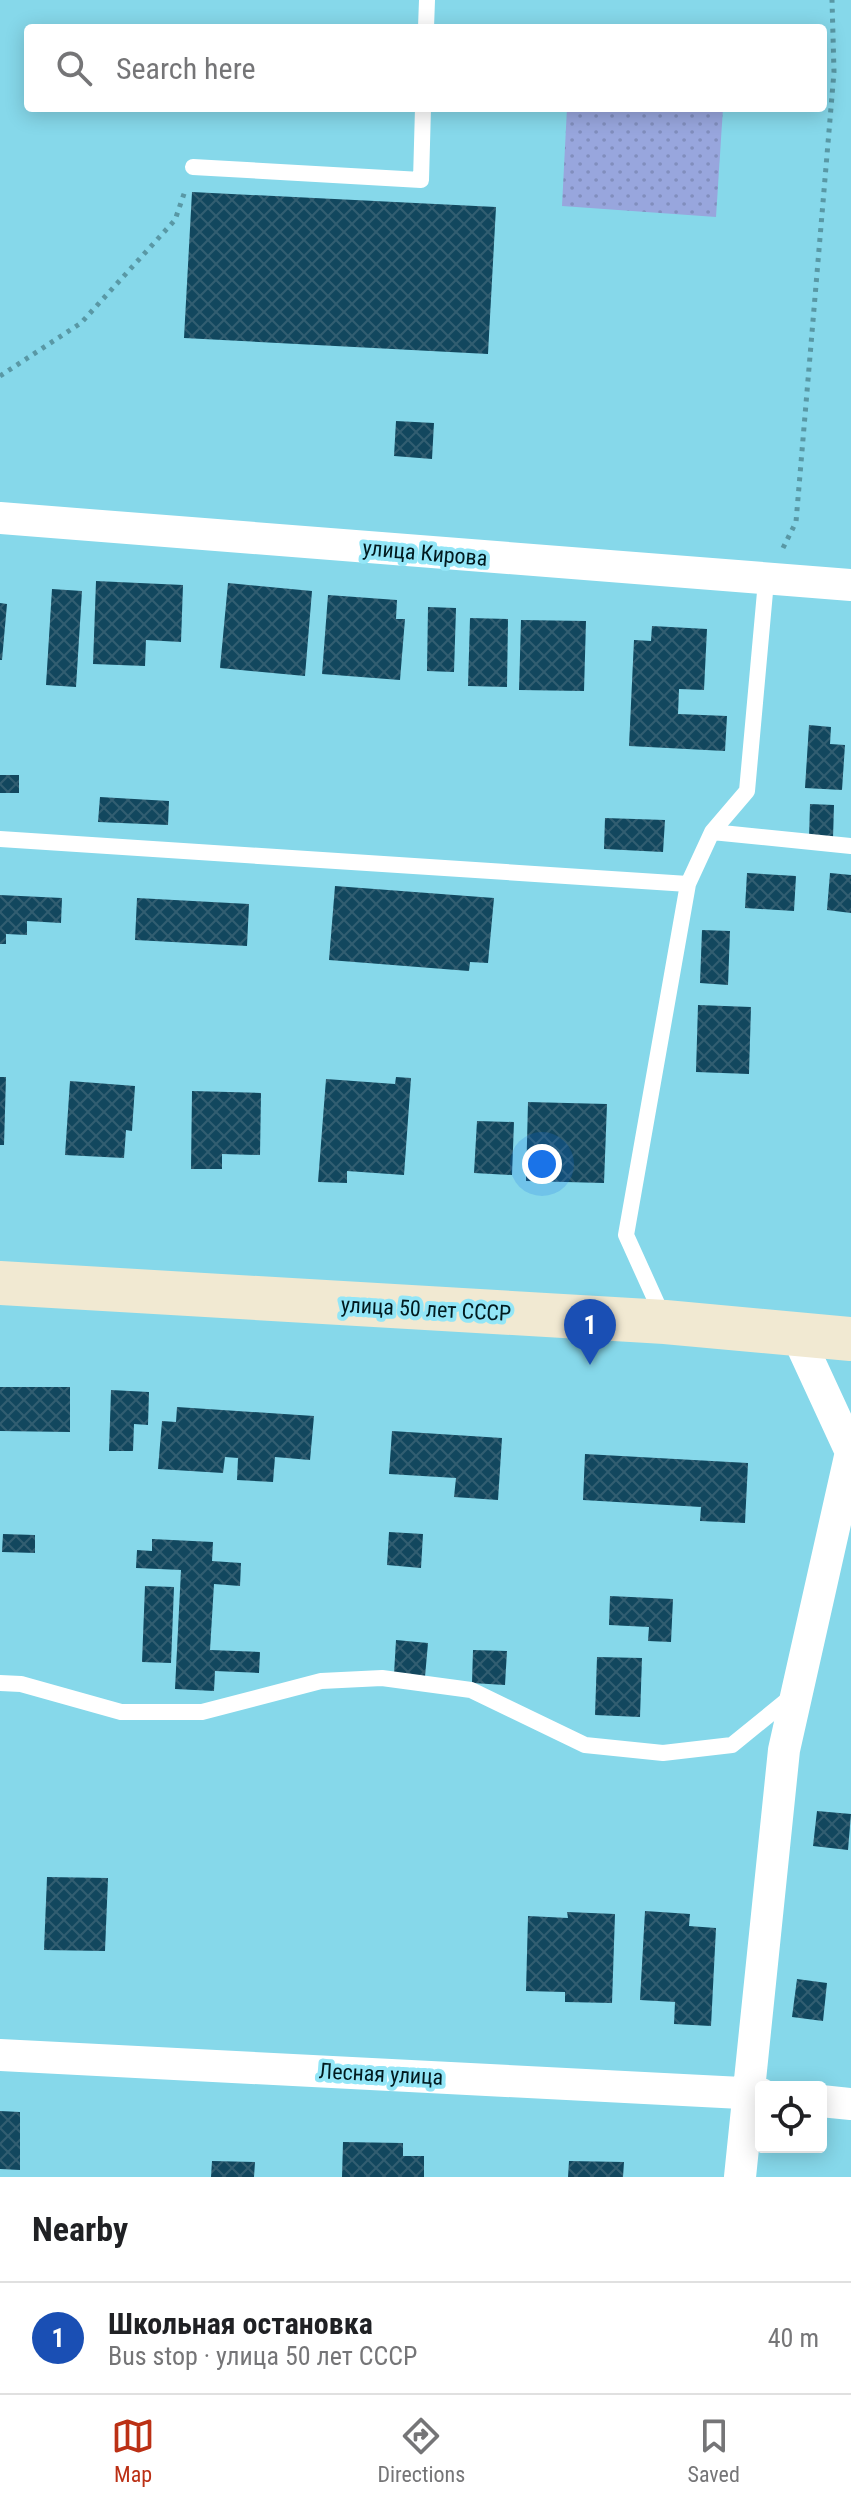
<!DOCTYPE html>
<meta charset="utf-8">
<style>
:root{--surface:#fff;--page:#f6f6f6;--text:#202124;--muted:#757577;--line:#e0e0e0;--accent:#bb3015}
body{margin:0;font-family:"Roboto Condensed",sans-serif;background:var(--page);color:var(--text)}
.controls{position:absolute;right:24px;bottom:24px;display:grid;overflow:hidden;border-radius:8px;box-shadow:0 4px 20px #0003}
.controls button{width:72px;height:72px;display:grid;place-items:center;padding:0;border:0;border-bottom:2px solid var(--line);background:var(--surface);color:var(--text);font:40px sans-serif}
.you{position:absolute;left:542px;top:1164px;width:28px;height:28px;margin:-20px;border:6px solid #fff;border-radius:50%;background:#1a73e8;box-shadow:0 0 0 12px #1a73e833}
.badge{display:grid;place-items:center;width:52px;height:52px;border-radius:50%;background:var(--accent);color:#fff;font-size:26px;font-weight:700}
.pin{position:absolute;translate:-50% -66px;filter:drop-shadow(0 2px 4px #0008)}
.pin::after{content:'';position:absolute;top:42px;width:28px;height:24px;background:inherit;clip-path:polygon(0 0,100% 0,50% 100%)}
.list{margin:0;padding:0;list-style:none}
h2{display:flex;justify-content:space-between;align-items:center;height:104px;margin:0;padding:0 32px;font-size:34px}
h2 small{font-size:26px;font-weight:400;color:var(--muted)}
.list li{display:grid;grid-template-columns:52px 1fr auto;gap:24px;align-items:center;box-sizing:border-box;height:112px;padding:0 32px;border-top:2px solid var(--line)}
.list b{display:block;font-size:30px;white-space:nowrap}
.list p{margin:0;font-size:26px;white-space:nowrap;color:var(--muted)}
.list em{font-size:26px;font-style:normal;color:var(--muted)}
.icon{flex:none;width:44px;height:44px;fill:none;stroke:currentColor;stroke-width:2;stroke-linecap:round;stroke-linejoin:round}
.map{position:relative;flex:none;width:851px;height:2177px;overflow:hidden}
.search{position:absolute;background:var(--surface);box-shadow:0 4px 20px #0003;left:24px;right:24px;top:24px;height:88px;display:flex;align-items:center;gap:20px;box-sizing:border-box;padding:0 28px;border-radius:8px;color:var(--muted);font-size:30px}
.sheet{height:216px;background:var(--surface)}
nav{display:flex;justify-content:space-around;align-items:center;box-sizing:border-box;height:112px;border-top:2px solid var(--line);background:var(--surface);font-size:22px;color:var(--muted)}
nav a{display:grid;justify-items:center;gap:4px}
nav .on{color:var(--accent)}
.map>svg:first-child{display:block}
.grass{fill:url(#grass-dots)}
.building{fill:url(#building-cross-hatch)}
.lines{fill:none;stroke-linecap:round;stroke-linejoin:round}
.path{stroke:#5998a5;stroke-width:5;stroke-dasharray:4 6;stroke-linecap:butt}
.lane{stroke:#fff;stroke-width:16}
.street{stroke:#fff;stroke-width:32}
.secondary{stroke:#f1e9d2;stroke-width:44}
.labels{text-anchor:middle;dominant-baseline:central;stroke-width:8;stroke-linejoin:round;paint-order:stroke}
.street-label{font-size:22px;fill:#011a1f;stroke:#93e6f7}
</style>
<div class="map">
<svg width="851" height="2177" viewBox="0 0 851 2177">
<defs>
<pattern id="grass-dots" width="8" height="8" patternUnits="userSpaceOnUse" patternTransform="scale(2)"><rect width="8" height="8" fill="#98a6dd"/><path d="M2 2h.1M6 6h.1" fill="none" stroke="#818ebd" stroke-width="1.8" stroke-linecap="round"/></pattern>
<pattern id="building-cross-hatch" width="8" height="8" patternUnits="userSpaceOnUse" patternTransform="scale(2)"><rect width="8" height="8" fill="#12475e"/><path d="M0 0l8 8M0 8l8-8" fill="none" stroke="#325e71"/></pattern>
</defs>
<rect width="100%" height="100%" fill="#86d8ea"/>
<!-- grass -->
<path class="grass" d="M567,108H723L716,217L562,206Z"/>
<!-- building -->
<path class="building" d="M192,192L496,207L488,354L184,338Z
M396,421L434,423L432,459L394,456Z
M96,581L183,585L181,642L146,640L145,666L93,664Z
M228,583L312,591L305,676L220,668Z
M52,589L82,591L76,687L46,685Z
M328,595L397,600L396,619H405L400,680L322,674Z
M0,603L7,604L2,660H0Z
M428,607L456,608L454,672L427,671Z
M470,618L508,619L507,687L468,686Z
M521,620L586,621L584,691L519,690Z
M652,626L707,629L704,690L679,689L678,714L727,716L725,751L629,746L634,640L651,641Z
M809,725L831,727L830,744L845,745L842,790L805,788Z
M0,775H19V793H0Z
M100,797L169,801L168,825L98,822Z
M810,804L834,805L833,839L809,838Z
M605,818L665,820L663,852L604,849Z
M747,873L796,876L794,911L745,908Z
M830,873L851,875V913L827,910Z
M335,886L494,898L488,963L470,962L469,971L329,960Z
M0,895L62,898L61,923L27,921V935L6,934V944H0Z
M137,898L249,904L247,946L135,940Z
M702,930L730,931L728,985L700,983Z
M698,1005L751,1007L749,1074L696,1072Z
M0,1077H6L4,1145H0Z
M396,1077L411,1078L404,1175L347,1171V1183L318,1182L326,1079L395,1084Z
M70,1081L135,1086L132,1131L126,1130L124,1158L65,1155Z
M192,1091L261,1093L260,1155L222,1154V1169H191Z
M528,1102L607,1104L604,1183L526,1181Z
M477,1121L514,1122L512,1175L474,1173Z
M0,1387H70V1432L0,1431Z
M111,1390L149,1392L148,1425L134,1424L133,1451H109Z
M177,1407L314,1416L310,1460L275,1457L273,1482L237,1480L238,1458L225,1457L223,1473L158,1469L162,1421L176,1422Z
M392,1431L502,1438L498,1500L454,1497L456,1478L389,1474Z
M585,1454L748,1463L745,1523L700,1521L701,1507L583,1500Z
M389,1532L423,1534L421,1568L387,1565Z
M3,1534L35,1535V1553L2,1552Z
M152,1539L213,1542L212,1561L241,1563L240,1586L214,1584L210,1650L260,1652L259,1673L215,1671L214,1691L175,1689L181,1570L136,1568L137,1550L152,1551Z
M145,1586L174,1587L171,1663L142,1662Z
M610,1596L673,1599L671,1642L648,1641L649,1627L609,1625Z
M396,1640L428,1643L425,1677L394,1674Z
M473,1650L507,1651L505,1685L472,1683Z
M597,1657L642,1658L640,1717L595,1715Z
M817,1811L851,1814L848,1850L813,1846Z
M47,1877L108,1878L105,1951L44,1950Z
M645,1911L690,1914L689,1926L716,1928L711,2026L674,2024L675,2002L640,2000Z
M567,1912L615,1914L612,2003L565,2002V1992L526,1991L528,1916L568,1918Z
M797,1979L827,1983L823,2021L792,2017Z
M0,2111L20,2112V2170L0,2169Z
M343,2142L403,2143V2156H424V2177H342Z
M212,2161L255,2162L254,2177H211Z
M569,2161L624,2162L623,2177H568Z"/>
<g class="lines">
<!-- path -->
<path class="path" d="M0,376L81,323L175,220L185,191
M783,548L796,522L834,72L832,0"/>
<!-- lane -->
<path class="lane" d="M426,28L427,0
M193,167L421,180L423,108
M712,832L851,846
M0,839L688,884
M664,1319L626,1235L688,884L712,832L747,791L766,581
M0,1683L21,1684L121,1712H202L321,1681L382,1678L471,1690L585,1745L663,1753L732,1745L791,1697"/>
<!-- street -->
<path class="street" d="M0,518L851,585
M0,2055L761,2094
M821,2101L851,2104
M740,2177L784,1750L851,1452L797,1335"/>
<!-- secondary -->
<path class="secondary" d="M0,1283L665,1322L851,1339"/>
</g>
<g class="labels">
<!-- street labels -->
<g class="street-label">
<text transform="translate(425 553) rotate(5)">улица Кирова</text>
<text transform="translate(426 1309) rotate(3)">улица 50 лет СССР</text>
<text transform="translate(381 2074) rotate(3)">Лесная улица</text>
</g>
</g>
</svg>
<div class="controls">
<button><svg class="icon" aria-label="locate" viewBox="0 0 24 24"><circle cx="12" cy="12" r="6"/><path d="M12 2v4M12 18v4M2 12h4M18 12h4"/></svg></button>
</div>
<div class="you"></div>
<div class="pin badge" style="left:590px;top:1365px;background:#1a4fb4">1</div>
<div class="search"><svg class="icon" aria-label="search" viewBox="0 0 24 24"><circle cx="10" cy="10" r="6"/><path d="M15 15l6 6"/></svg>Search here</div>
</div>
<section class="sheet">
<h2>Nearby<small></small></h2>
<ul class="list">
<li><span class="badge" style="background:#1a4fb4">1</span><div><b>Школьная остановка</b><p>Bus stop · улица 50 лет СССР</p></div><em>40 m</em></li>
</ul>
</section>
<nav>
<a class="on"><svg class="icon" aria-label="map" viewBox="0 0 24 24"><path d="M3 6l6-2 6 2 6-2v14l-6 2-6-2-6 2zM9 4v14M15 6v14"/></svg>Map</a>
<a><svg class="icon" aria-label="directions" viewBox="0 0 24 24"><path d="M12 3l9 9-9 9-9-9zM9 14v-3h6M13 9l2 2-2 2"/></svg>Directions</a>
<a><svg class="icon" aria-label="saved" viewBox="0 0 24 24"><path d="M7 4h10v16l-5-4-5 4z"/></svg>Saved</a>
</nav>
